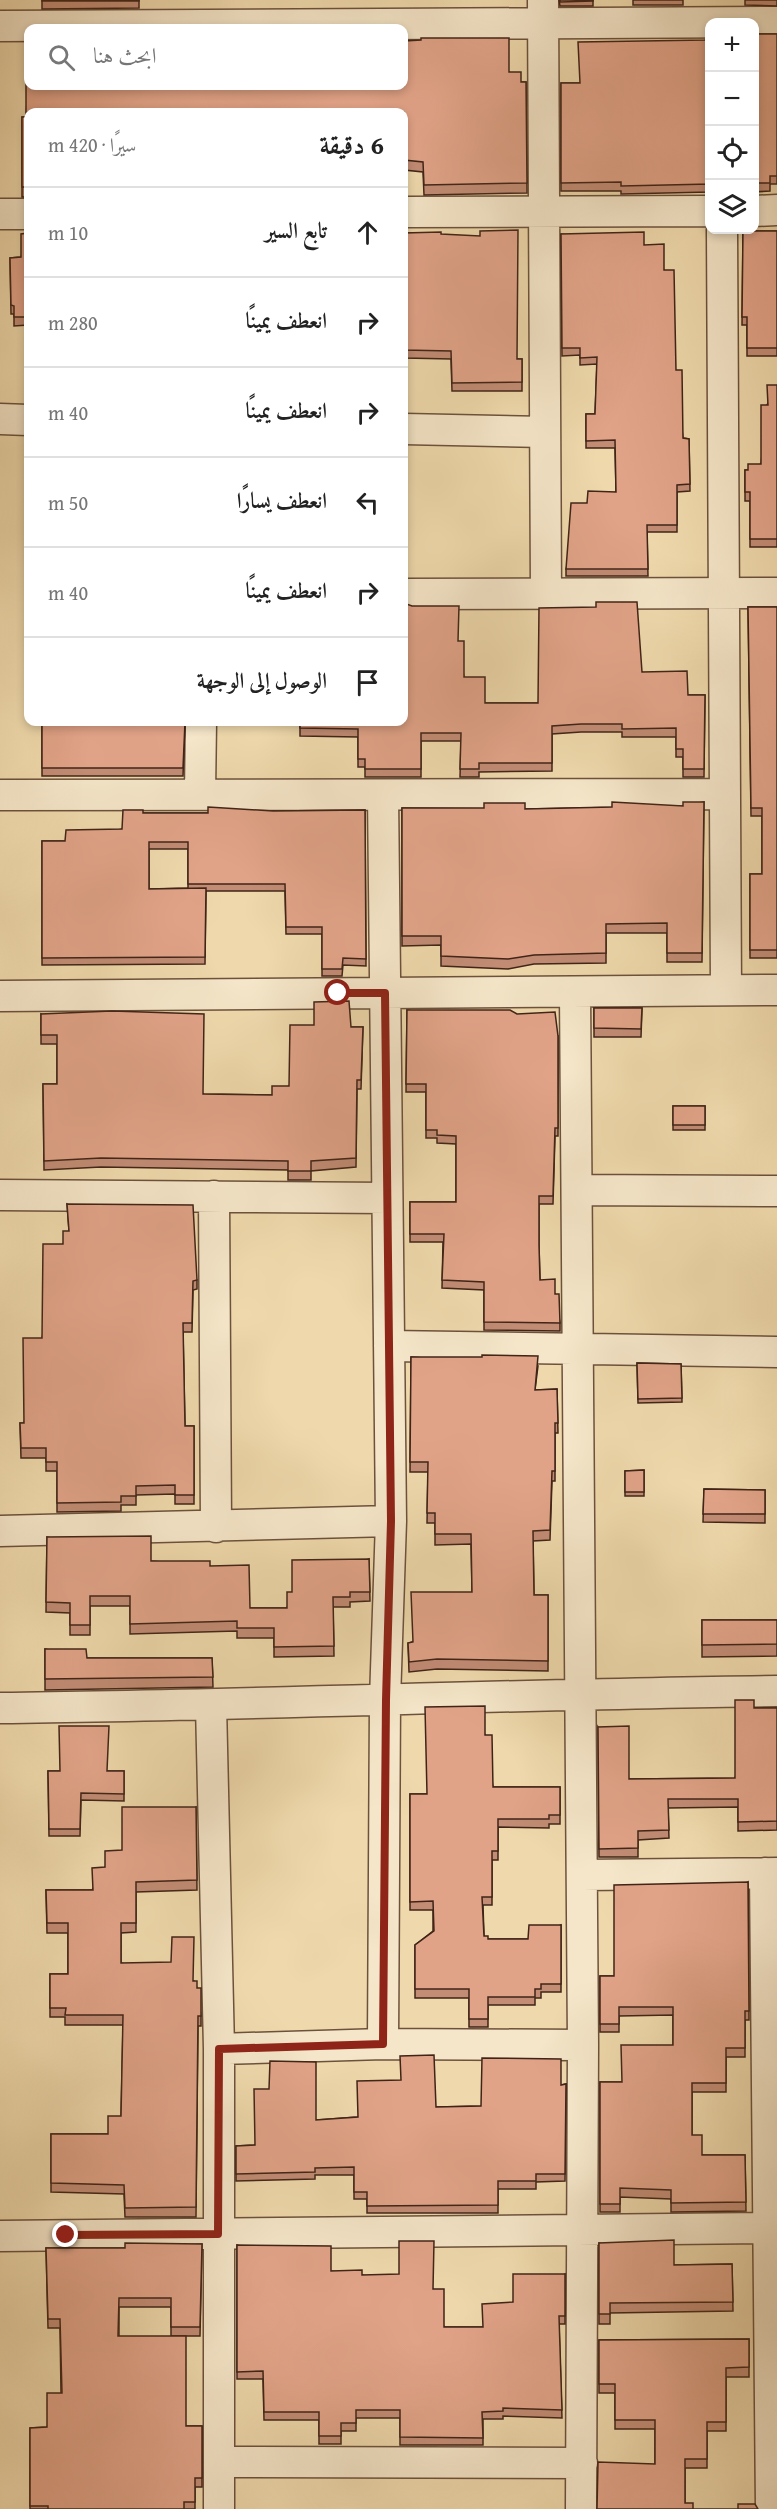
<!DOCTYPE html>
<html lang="ar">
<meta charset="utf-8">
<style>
:root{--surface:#fff;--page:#f2f2f2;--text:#222;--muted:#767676;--line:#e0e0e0}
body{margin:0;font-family:"Gentium Book Plus",Amiri,serif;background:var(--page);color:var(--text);direction:rtl}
.controls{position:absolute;right:18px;top:18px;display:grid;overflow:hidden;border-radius:12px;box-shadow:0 3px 9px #0003}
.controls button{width:54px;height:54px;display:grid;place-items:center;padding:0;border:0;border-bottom:2px solid var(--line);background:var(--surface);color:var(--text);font:30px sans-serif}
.stop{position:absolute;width:18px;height:18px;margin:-14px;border:4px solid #8f2418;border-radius:50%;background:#fff}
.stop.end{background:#8f2418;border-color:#fff;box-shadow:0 2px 6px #0008}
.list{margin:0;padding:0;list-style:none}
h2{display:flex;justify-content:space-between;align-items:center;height:78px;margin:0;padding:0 24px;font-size:26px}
h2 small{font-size:20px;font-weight:400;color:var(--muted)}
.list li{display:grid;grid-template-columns:39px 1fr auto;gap:18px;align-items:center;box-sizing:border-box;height:90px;padding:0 24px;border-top:2px solid var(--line)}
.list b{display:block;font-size:22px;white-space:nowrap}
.list em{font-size:20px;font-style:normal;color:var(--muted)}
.icon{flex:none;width:33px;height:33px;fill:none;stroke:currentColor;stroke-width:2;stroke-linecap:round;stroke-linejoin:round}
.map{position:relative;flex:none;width:777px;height:2509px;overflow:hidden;direction:ltr}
.search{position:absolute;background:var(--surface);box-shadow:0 3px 9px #0003;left:24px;top:24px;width:384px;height:66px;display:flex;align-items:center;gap:15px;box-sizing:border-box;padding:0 21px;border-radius:12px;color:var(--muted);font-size:22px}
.panel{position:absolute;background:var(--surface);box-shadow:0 3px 9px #0003;left:24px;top:108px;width:384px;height:618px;border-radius:12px;direction:rtl}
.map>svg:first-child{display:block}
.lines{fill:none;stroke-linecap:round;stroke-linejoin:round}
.minor-casing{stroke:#6c513c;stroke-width:33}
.minor{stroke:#f5e6c9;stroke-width:30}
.wall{fill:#c28c75;stroke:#402417;stroke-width:1.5;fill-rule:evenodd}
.building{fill:#e1a388;stroke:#402417;stroke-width:1.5}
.route{stroke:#8f2418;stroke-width:8}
</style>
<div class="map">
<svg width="777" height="2509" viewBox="0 0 777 2509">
<rect width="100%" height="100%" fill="#efd9ac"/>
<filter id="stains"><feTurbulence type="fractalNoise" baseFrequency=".00333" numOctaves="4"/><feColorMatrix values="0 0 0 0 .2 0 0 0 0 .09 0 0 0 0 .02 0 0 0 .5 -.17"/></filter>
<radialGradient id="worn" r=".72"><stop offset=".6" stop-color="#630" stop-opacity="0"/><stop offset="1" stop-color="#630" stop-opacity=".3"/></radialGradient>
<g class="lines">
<defs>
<path id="minor" d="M543,0L546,594
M0,26L777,22
M754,211L777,210
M404,212L710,211
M0,214H28
M722,230L726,990
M0,419L28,420
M404,429L545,432
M404,594L777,593
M200,793L201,722
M0,795L725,794
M383,795L391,1521L385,1700L383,2044
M575,992L583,2045L581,2509
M0,996L777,990
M577,1190L777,1191
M0,1195L387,1198
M214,1196L216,1527
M389,1346L777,1352
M0,1531L391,1521
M211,1705L219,2049V2509
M0,1708C259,1705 518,1694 777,1691
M765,1873L771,2509
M582,1875L777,1873
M219,2049L383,2044L583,2045
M0,2236L767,2228
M220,2462L582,2463"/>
</defs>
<!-- minor casing -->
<use href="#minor" class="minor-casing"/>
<!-- minor -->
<use href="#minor" class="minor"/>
</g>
<!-- wall -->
<path class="wall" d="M42,0H139V8L42,9Z
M559,0H593V6H560Z
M633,0H683V5H633Z
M745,0H777V6L745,5Z
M754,34H777V184H770V191L754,192Z
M710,35V192L621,194V191H561V83H579L706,40Z
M509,72L521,82H526L527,193L424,195L423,172L404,170V112H28V197H22V117H26L28,86H404Z
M28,231V325L14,326V314H11L10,258L21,257Z
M743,231H777V356H747V325H742Z
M404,233L441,234L517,359H522V391H452L451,359L404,358Z
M561,234L644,245L664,270L683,438L689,439L690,491L677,492V532H647L648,576H566V569L587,503L616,492L615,448H586V414H595L597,364L580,365V355L562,356Z
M777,385V547H750V501H745V470H748L761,464L767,405Z
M748,607H777V958H750V874H762V816H751Z
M458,641L464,677L485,703H538L642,672L688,695H705L704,777H683V757H676V737H622V732H581L552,734V771L479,772V777H460L461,741H421V777H365V767H358V737L300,736V722Z
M42,722H185L183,776H42Z
M704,802L702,962H667V933H606V963L534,964L508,969L441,966V945L402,946V808L525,809L683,806Z
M365,810L366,966L343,965L342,976H322V934H286L285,891H206L205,964L42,965V841H65L122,829L143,813H208L273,811ZM149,849H188V888L149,889Z
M594,1008H642L641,1037H594Z
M407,1010L558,1036V1136H555L553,1204H539V1245L540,1280L555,1294L560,1323V1331L484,1330V1290L442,1288L443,1242H410V1202H456V1144L437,1143V1138H426V1092H406Z
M41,1014L204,1094L272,1095L289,1086L351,1027H363L361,1089H357L356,1167L311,1171V1180H288V1170L101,1167L44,1170L43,1084H57V1044H41Z
M673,1106H705V1130H673Z
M67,1204L197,1280V1289L193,1290L192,1332H183L185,1426H194V1504H175V1494L136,1495V1505H121V1511L57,1512V1471H46V1458H21L20,1423H24L42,1338L63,1244L69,1231Z
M411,1357L538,1366L535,1390L557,1389L558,1433H555V1481H552L550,1540L533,1541L534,1595H548V1671L437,1669L409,1672L408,1643L412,1642L472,1592L471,1544L435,1545V1523H427L428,1472H410Z
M637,1363L681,1364L682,1402L638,1403Z
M644,1470V1496H625V1471Z
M704,1489L765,1490V1523L703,1522Z
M47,1537L151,1561L210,1566L250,1608H287L292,1592L369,1559L370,1601L350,1602V1607H333L334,1656L274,1657V1638H237V1631L130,1634V1606H90V1635H70V1613L46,1612Z
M702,1620H777V1656L702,1657Z
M45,1649L87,1658H212L213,1687L45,1690Z
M754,1708H777V1830L738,1831V1807L668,1808L669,1838L638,1840V1857H599L598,1727L629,1779L735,1778Z
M485,1735L493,1787H560V1824H549V1828L498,1827V1860H492V1905H483L484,1936L488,1939H528L561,1925V1992H541V1998H535V2005H488V2027H469V1998H415V1945L433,1931V1910H410V1794H427Z
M48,1771H124V1801L81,1800L80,1836H49Z
M196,1807L197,1890L136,1892V1932L121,1933V1963L194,1981L197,1988L201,2016V2026H198L196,2217H125L124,2194L51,2192V2134H108L121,2116L123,2025H65V2017H50V1974H68V1933H47L46,1890H92L105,1867L122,1850Z
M748,1882L749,2020H745V2057H726V2092H692V2135L702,2155H745L746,2211L671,2212V2199L620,2197V2212H600V2082H622L673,2045V2015L619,2016V2032H600V1976H614Z
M566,2084L565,2181L536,2182V2189H498V2213H367V2199H354V2175H315V2179L236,2181V2146L254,2145L316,2120L357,2117L436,2107L481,2106L561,2085Z
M599,2243L674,2265L732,2264L733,2311L610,2313V2324H599Z
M202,2244L200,2336H171V2307H119V2336L186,2426H202V2487H195V2509H30V2428L47,2427L61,2393L60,2328H48L46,2248H125Z
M237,2245L331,2271L362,2275L433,2289L444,2327H483L513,2302L565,2274V2324H559L562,2418L503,2416V2419H483V2445H400V2418H356V2431H341V2444H319V2420H264L263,2379H237Z
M749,2339V2377H726V2431H707V2468H685V2503L693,2509H597L655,2464V2429H615V2393H599V2340Z"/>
<!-- building -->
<path class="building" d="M42,0H139V1H42Z
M560,0H593V1L560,2Z
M754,34H777V176H770V183H754Z
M706,35H710V184L621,186V182L561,183V83H580L578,42L706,40Z
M421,38H509V72H521V82H526L527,183L424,185L423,162L404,160V112H28V187H22V117H26V39H28V86H404V41L421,40Z
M518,230L517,359H522V382L452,383L451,351L404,350V233L441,232V234L480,236V231Z
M28,231V317H14V306L11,305L10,258L21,257V234L28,233Z
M743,231H777V348H747V317H742Z
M644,232V245L664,244V270H674L676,370H682L683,438L689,439L690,484L677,485V525H647L648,569H566L571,503H587L588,491L616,492L615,440L586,441V414H595L597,357L580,358V348H562L561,234Z
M767,385H777V539H750V492H745V470H748V464H761V405H768Z
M596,602H637L642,672L687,671L688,695H705L704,769H683V749H676V728L622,729V724H581L552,726V763H479V769H460L461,733H421V769H365V759H358V729L300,728V722H404V603L412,606H459L458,641H464V677H485V703H538L539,608L596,607Z
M748,607H777V950H750V874H762V808H751Z
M42,722H185L183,768H42Z
M612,802L683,806V802H704L702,953H667V923L606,924V953L534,955L508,959L441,956V936H402V808H484V803H525V809L612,807Z
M208,807L273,811L365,810L366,959L343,958L342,969H322V927H286L285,884H188V842H149V889L206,888L205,957L42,958V841H65L66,830L122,829L123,810H143V813H208Z
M349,1001L351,1027H363L361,1080H357L356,1158L311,1161V1171H288V1161L101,1158L44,1161L43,1084H57V1035H41V1014L112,1011L204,1014L203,1094L272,1095V1086H289L290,1025H314V1002Z
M594,1008H642L641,1029L594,1028Z
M407,1010H510L517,1014L555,1012L558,1036V1128H555L553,1196H539V1245L540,1280L555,1279V1294H559L560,1323L484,1322V1282L442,1280L444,1234H410V1202H456V1136L437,1135V1130H426V1084H406Z
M673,1106H705V1125H673Z
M67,1204L193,1205L197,1280L193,1281L192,1323H183L185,1426H194V1495H175V1485L136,1486V1496H121V1502L57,1503V1462H46V1448H21L20,1423H24L23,1338H42L43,1244H63V1231H69Z
M482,1355L538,1356L535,1390L557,1389L558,1423H555V1471H552L550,1530L533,1531L534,1595H548V1661L437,1659L409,1662L408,1643L413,1642L411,1592H472L471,1534H435V1513H427L428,1462H410L411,1357H482Z
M637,1363L681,1364L682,1398L638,1399Z
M644,1470V1492H625V1471Z
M704,1489L765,1490V1514H703Z
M151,1536V1561H210V1566L249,1565L250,1608H287V1592H292V1560L369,1559L370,1592H350V1597H333L334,1646L274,1647V1628H237V1621L130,1624V1596H90V1625H70V1603L46,1602L47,1537Z
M702,1620H777V1644L702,1645Z
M45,1649H86L87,1658H212L213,1677L45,1679Z
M735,1700H754V1708H777V1821L738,1822V1799H668L669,1830L638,1831V1848L599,1849L598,1727L629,1726V1779L735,1778Z
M485,1706V1735H492L493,1787H560V1815H549V1819H498V1851H492V1897H482L484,1936H488V1939H528L529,1925H561V1984H541V1989H535V1997H488V2019H469V1989H415V1945L434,1931L433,1901L410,1902V1794H427L425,1707Z
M59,1726H109L107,1771H124V1794L81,1793L80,1829H49L48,1771H60Z
M122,1807H196L197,1880L136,1882V1923H121V1963L171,1962L172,1937H194L193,1981H197V1988H201V2016H198L196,2207L125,2208L124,2185L51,2183V2134H108V2116H121L123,2015H65L66,2008H50V1974H68V1923H47L46,1890H93L92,1868L105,1867V1851L122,1850Z
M748,1882L749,2011H745V2048H726V2083H692V2135H702V2155H745L746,2202L671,2203V2190L620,2188V2204H600V2082H622L621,2045H673V2007H619V2024H600V1976H614V1885Z
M434,2055L436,2107L481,2106L482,2058L561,2059V2085L566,2084L565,2174H536V2181H498V2205L367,2206V2192H354V2167L315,2168V2172L236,2174V2146L255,2145L254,2089H269L270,2061L316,2062V2120L358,2117L357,2081L401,2080L400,2056Z
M674,2240V2265L732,2264L733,2302L610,2303V2314H599V2243Z
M399,2241H434L433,2289H444V2327H483L482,2304L513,2302V2274H565V2316H559L562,2410L503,2408V2411L482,2412L483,2438L400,2437V2410H356V2423H341V2436H319V2412H264L263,2371L237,2372V2245L331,2246V2271L362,2270V2275L399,2274Z
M125,2243L202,2244L200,2327H171V2298H119L118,2336H186V2426H202V2478H195V2502H184V2509H48V2506H30V2428L47,2427V2393H62L60,2319H48L46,2248H125Z
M749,2339V2367L726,2368V2422H707V2459H685V2503H693V2509H738V2504H755L758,2509H597L598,2462L655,2464V2420H615V2384H599V2340Z"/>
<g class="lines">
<!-- route -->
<path class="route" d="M66,2235L218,2234L219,2049L383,2044L386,1700L391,1521L385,993H338"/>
</g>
<rect width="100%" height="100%" filter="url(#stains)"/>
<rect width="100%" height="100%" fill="url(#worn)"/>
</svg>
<div class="controls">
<button>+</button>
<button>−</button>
<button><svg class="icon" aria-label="locate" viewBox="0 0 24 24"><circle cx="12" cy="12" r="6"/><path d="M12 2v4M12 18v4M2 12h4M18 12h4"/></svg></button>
<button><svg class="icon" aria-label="layers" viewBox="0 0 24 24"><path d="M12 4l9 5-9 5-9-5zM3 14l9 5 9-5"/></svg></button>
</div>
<div class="stop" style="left:338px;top:993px"></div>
<div class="stop end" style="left:66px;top:2235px"></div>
<div class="search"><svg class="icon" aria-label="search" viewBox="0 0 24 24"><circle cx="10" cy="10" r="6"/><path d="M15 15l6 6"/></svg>ابحث هنا</div>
<section class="panel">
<h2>6 دقيقة<small>سيرًا · 420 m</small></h2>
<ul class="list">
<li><svg class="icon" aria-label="ahead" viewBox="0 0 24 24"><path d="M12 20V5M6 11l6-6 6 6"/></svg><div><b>تابع السير</b></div><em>10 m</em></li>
<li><svg class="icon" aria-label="right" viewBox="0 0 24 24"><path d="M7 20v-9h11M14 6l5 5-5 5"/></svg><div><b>انعطف يمينًا</b></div><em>280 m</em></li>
<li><svg class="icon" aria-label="right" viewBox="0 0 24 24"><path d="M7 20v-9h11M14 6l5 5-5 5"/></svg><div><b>انعطف يمينًا</b></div><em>40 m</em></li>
<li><svg class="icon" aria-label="left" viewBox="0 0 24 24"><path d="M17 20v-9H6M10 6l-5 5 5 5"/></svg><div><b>انعطف يسارًا</b></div><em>50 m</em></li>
<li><svg class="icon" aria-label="right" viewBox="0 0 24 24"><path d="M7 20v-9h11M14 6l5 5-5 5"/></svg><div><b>انعطف يمينًا</b></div><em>40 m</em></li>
<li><svg class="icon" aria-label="arrive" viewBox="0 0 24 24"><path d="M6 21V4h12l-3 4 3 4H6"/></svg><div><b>الوصول إلى الوجهة</b></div></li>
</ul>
</section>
</div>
